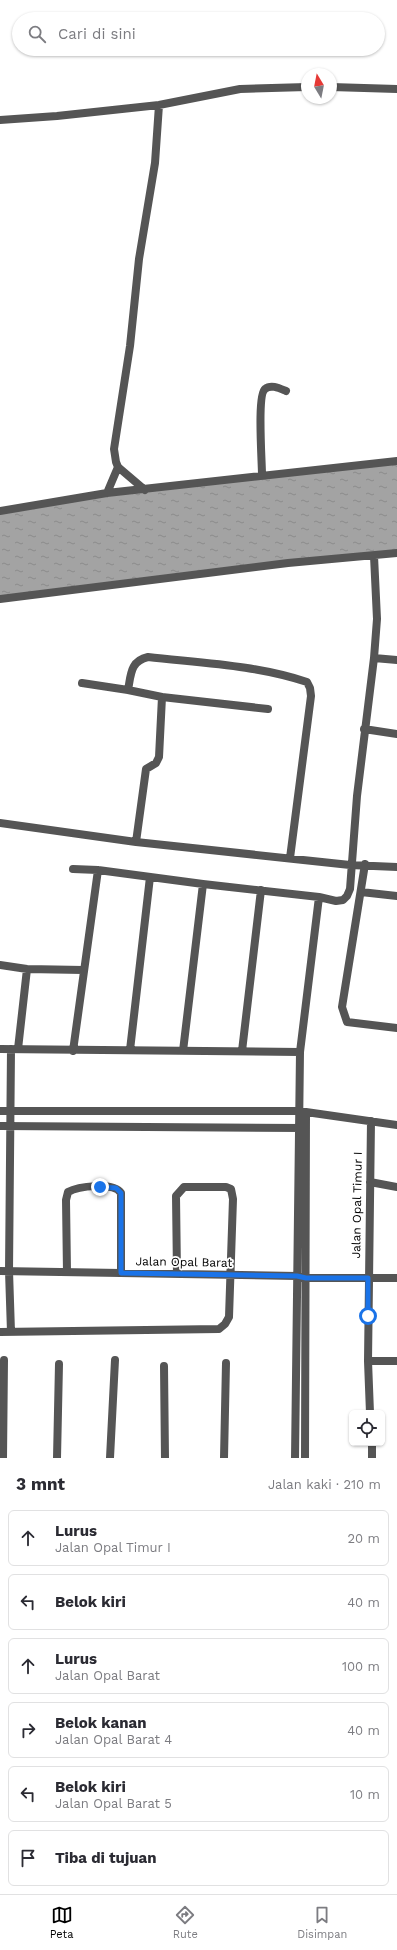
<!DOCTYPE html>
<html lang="id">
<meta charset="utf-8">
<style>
:root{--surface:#fff;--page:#f7f7f7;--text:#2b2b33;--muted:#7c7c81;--line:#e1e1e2;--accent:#000}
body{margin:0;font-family:"Work Sans",sans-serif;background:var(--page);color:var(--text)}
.controls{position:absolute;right:12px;bottom:12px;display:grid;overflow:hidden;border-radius:6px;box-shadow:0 1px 3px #0004}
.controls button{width:36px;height:36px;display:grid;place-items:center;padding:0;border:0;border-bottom:1px solid var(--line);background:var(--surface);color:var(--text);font:20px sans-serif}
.compass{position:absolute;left:301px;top:68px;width:36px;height:36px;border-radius:50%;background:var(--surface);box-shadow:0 1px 3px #0004;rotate:350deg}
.stop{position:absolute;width:12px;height:12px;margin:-9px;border:3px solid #1a73e8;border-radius:50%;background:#fff}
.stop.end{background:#1a73e8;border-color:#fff;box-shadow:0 1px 4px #0008}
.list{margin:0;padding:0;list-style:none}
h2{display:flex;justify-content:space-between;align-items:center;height:52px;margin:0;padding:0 16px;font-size:17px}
h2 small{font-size:13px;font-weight:400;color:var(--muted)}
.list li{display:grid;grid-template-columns:26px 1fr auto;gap:12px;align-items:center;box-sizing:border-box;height:56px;margin:0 8px 8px;padding:0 8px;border:1px solid var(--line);border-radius:6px}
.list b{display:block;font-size:15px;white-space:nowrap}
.list p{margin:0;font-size:13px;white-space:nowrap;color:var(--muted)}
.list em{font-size:13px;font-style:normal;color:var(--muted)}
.icon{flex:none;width:22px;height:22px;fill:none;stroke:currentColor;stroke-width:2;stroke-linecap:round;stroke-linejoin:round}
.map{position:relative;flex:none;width:397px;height:1458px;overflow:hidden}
.search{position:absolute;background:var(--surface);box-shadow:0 1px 3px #0004;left:12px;right:12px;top:12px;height:44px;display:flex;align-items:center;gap:10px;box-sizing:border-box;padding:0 14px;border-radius:22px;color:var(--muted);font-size:15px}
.sheet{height:436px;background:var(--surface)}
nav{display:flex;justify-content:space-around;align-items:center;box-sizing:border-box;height:56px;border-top:1px solid var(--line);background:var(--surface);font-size:11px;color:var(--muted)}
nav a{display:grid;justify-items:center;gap:2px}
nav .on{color:var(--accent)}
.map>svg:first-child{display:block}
.water{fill:url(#water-ripples)}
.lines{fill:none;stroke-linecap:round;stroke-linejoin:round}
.street{stroke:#555;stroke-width:8}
.route{stroke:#1a73e8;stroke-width:5}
.labels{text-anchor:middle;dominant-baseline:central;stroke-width:3.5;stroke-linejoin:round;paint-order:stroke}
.street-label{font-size:12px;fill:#000;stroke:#fff}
</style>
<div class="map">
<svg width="397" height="1458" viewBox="0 0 397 1458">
<defs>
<pattern id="water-ripples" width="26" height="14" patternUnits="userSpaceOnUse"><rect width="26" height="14" fill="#a3a3a3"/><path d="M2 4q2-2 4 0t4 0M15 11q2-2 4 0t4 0" fill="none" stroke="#8b8b8b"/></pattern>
</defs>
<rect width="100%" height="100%" fill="#fff"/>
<!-- water -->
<path class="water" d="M397,461V553L0,598V511L107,493Z"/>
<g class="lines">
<!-- street -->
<path class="street" d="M331,87L397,89
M0,120L57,116L159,105L240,89L307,87
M262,475C262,461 257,395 265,389C271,384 279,388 286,391
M145,490L118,467L116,462L114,449L130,346L139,259L155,163L159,105
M107,493L118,467
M0,511L107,493L397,461
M0,599L288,563L397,553
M374,658L397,660
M82,683L128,690
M162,697L268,709
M364,729L397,734
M0,823L136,842L350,865L397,867
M136,842L146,769L156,763L159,757L162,697L128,690C131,675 130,661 148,657C201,663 256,665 307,682L310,688L311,696L290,858
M365,864L342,1007L347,1022L397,1028
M73,869L98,870L203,884L319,897L336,901L343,900L347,896L350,889L357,796L374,658L377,619L374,556
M361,892L397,896
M0,965L27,969L83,970
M0,1049L300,1052
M18,1049L27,969
M130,1050L150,877
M73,1051L98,870
M183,1051L203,884
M242,1051L261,890
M0,1111H299L397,1125
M0,1126L303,1128
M370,1182L397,1187
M0,1271L297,1276L306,1278H397
M67,1272L66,1200L68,1192C78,1186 114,1182 121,1193V1273
M0,1332L219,1329L225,1324L229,1317L233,1199L231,1189L226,1187H184L176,1196L177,1274
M11,1332L9,1271L11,1049
M368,1361H397
M164,1366L165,1458
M370,1413L368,1361L371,1121
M372,1443V1458
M3,1458L4,1360
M57,1458L59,1364
M110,1458L115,1360
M224,1458L226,1363
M295,1458L300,1052L319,897
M305,1458L306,1112"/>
</g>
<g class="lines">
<!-- route -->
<path class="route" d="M100,1187L116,1188L121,1193V1273L297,1276L306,1278H368V1316"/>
</g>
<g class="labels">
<!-- street labels -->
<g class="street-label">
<text transform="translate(357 1205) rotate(-89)">Jalan Opal Timur I</text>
<text transform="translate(184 1262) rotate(1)">Jalan Opal Barat</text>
</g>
</g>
</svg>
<div class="controls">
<button><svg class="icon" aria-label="locate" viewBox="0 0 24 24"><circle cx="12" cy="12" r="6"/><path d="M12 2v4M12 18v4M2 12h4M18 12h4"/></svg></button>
</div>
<svg class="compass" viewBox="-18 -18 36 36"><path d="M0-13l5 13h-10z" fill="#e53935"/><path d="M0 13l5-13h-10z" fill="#7c7c81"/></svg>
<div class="stop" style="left:368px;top:1316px"></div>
<div class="stop end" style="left:100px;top:1187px"></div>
<div class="search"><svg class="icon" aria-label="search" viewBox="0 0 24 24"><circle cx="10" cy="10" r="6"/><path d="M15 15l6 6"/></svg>Cari di sini</div>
</div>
<section class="sheet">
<h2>3 mnt<small>Jalan kaki · 210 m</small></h2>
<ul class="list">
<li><svg class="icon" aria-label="ahead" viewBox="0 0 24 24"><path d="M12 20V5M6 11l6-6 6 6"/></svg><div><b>Lurus</b><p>Jalan Opal Timur I</p></div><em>20 m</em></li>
<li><svg class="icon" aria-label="left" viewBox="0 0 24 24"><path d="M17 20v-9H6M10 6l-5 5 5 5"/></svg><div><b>Belok kiri</b></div><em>40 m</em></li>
<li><svg class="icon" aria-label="ahead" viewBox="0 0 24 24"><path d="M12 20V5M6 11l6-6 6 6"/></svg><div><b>Lurus</b><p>Jalan Opal Barat</p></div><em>100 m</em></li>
<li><svg class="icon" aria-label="right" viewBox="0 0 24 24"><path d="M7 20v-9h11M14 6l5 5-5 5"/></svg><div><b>Belok kanan</b><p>Jalan Opal Barat 4</p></div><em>40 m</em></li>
<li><svg class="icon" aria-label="left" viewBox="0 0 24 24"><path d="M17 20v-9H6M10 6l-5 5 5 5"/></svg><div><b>Belok kiri</b><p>Jalan Opal Barat 5</p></div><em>10 m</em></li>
<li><svg class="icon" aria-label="arrive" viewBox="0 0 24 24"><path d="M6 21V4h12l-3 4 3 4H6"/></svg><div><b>Tiba di tujuan</b></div></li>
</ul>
</section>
<nav>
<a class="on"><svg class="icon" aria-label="map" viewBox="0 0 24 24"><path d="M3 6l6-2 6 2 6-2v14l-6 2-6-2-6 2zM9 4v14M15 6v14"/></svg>Peta</a>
<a><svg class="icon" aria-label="directions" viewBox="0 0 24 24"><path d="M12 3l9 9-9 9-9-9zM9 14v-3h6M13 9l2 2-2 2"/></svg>Rute</a>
<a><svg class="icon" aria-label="saved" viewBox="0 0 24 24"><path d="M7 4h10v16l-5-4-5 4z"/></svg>Disimpan</a>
</nav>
